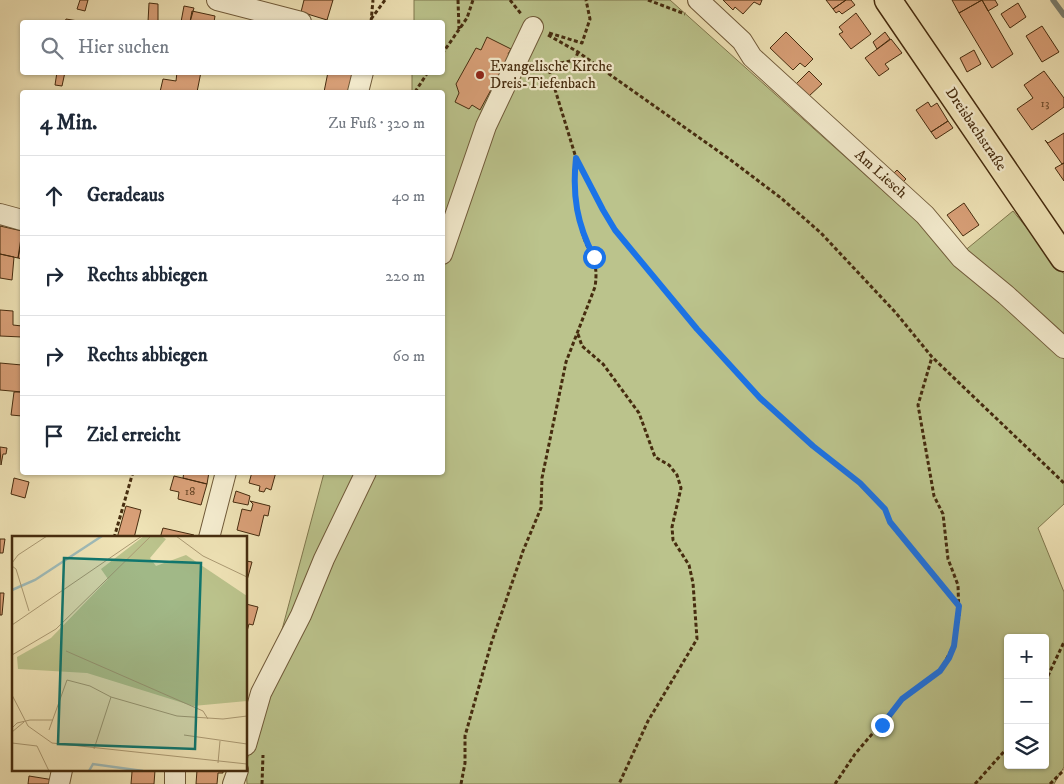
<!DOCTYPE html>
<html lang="de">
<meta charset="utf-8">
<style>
:root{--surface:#fff;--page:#f2f2f3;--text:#1f2937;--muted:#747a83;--line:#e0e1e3}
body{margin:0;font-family:"IM FELL DW Pica",serif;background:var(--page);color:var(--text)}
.controls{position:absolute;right:15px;bottom:15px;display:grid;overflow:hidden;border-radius:5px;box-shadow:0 1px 4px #0004}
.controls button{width:45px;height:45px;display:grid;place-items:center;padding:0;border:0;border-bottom:1px solid var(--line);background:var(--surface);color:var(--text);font:25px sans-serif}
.stop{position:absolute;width:15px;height:15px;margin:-11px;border:4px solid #1a73e8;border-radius:50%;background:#fff}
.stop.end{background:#1a73e8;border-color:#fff;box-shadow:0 1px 5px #0008}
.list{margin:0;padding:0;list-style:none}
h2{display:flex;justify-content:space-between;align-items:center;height:65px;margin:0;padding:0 20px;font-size:21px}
h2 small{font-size:16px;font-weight:400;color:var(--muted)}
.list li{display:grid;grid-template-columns:32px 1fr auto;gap:15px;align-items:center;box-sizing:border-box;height:80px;padding:0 20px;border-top:1px solid var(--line)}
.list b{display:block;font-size:19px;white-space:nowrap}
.list em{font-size:16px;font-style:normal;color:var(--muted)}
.icon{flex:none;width:28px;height:28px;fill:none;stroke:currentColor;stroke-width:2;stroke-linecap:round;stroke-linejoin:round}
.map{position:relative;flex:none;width:1064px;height:784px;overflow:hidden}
.search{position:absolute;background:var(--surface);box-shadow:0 1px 4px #0004;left:20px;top:20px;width:425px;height:55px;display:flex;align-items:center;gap:12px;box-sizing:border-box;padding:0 18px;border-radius:5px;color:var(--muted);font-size:19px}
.panel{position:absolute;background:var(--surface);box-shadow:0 1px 4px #0004;left:20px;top:90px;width:425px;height:385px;border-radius:5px}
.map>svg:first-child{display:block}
.green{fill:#bbc38c;stroke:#80784e;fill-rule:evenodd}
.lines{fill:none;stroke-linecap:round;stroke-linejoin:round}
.stream{stroke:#7b8275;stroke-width:5.5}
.building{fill:#d9a078;stroke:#462c0f}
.minor-casing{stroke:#705a39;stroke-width:22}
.major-casing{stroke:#462c0f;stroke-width:29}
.path{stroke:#462c0f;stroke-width:3;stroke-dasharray:4 2.5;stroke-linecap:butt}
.minor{stroke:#f5edd0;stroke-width:20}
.major{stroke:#efe3b6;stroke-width:26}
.route{stroke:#1a73e8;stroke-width:6}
.poi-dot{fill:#8f2418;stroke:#f5edd0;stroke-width:2}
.labels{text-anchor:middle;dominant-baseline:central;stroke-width:4.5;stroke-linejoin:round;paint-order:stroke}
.number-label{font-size:12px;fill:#6b4929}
.poi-label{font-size:15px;fill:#462c0f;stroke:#f5edd0;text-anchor:start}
.street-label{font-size:15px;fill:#462c0f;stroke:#f5edd0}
.inset-river{fill:none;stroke:#9fbbb9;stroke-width:2.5}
.inset-road{fill:none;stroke:#ab9a73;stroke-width:1}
.view{fill:#0f766e;fill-opacity:0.15;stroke:#0f766e;stroke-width:2.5}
.inset-edge{fill:none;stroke:#462c0f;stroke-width:2.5}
</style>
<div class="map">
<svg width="1064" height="784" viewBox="0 0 1064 784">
<rect width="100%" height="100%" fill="#efe3b6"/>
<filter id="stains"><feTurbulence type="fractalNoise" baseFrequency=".004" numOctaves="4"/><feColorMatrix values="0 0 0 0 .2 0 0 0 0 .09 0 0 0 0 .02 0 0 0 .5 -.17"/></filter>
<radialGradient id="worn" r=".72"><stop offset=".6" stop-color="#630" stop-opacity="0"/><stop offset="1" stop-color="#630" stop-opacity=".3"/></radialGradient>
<!-- green -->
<path class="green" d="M414,0H670L957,257L1013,211L1064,274V504L1038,528L1064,592V767L1054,784H247L246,764L324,473L442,472V92H412V73L442,72V22H414ZM1008,638H1045V765H1008Z"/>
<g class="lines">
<!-- stream -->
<path class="stream" d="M1053,0L1064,15"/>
</g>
<!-- building -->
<path class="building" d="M80,0H88L85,11L77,9Z
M304,0H333L327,20L301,12Z
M723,0H762L760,5L754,2L743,14L735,7L733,10Z
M826,0H846L833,9Z
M846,0H851L855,5L842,14L839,11L836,13L833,9Z
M952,0H982L959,13Z
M982,0L1013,54L992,68L959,13Z
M982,0H995L998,5L988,11Z
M149,3L158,4V22H148Z
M1018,3L1026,17L1010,28L1001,14Z
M184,6L194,8L190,22H181Z
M192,11L215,16L214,22H190Z
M856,13L871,34L851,49L839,34L843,32L839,27Z
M66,19L84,22H65Z
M1042,26L1059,52L1042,62L1026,36Z
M786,32L813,59L805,67L800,63L793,70L770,48Z
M885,32L890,39L877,49L873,42Z
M487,37L511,49L508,54L513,57L505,64L480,110L472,105L469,109L455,102L459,93L456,84L476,48L481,50Z
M891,39L902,53L885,64L889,69L879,76L865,58Z
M974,50L981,64L967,72L960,58Z
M809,71L822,84L809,96L796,84Z
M1044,71L1064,98V107L1032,130L1017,109L1033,98L1024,85Z
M57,72H65L62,86L55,85Z
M177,72H201L197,92H160L163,79L176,81Z
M328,72H356L353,92H324Z
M928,102L931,107L937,103L948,121L931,132L916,110Z
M948,121L953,128L936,139L931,132Z
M1064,133V163L1062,164L1045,140L1048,143Z
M1064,163V181L1055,168Z
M897,170L906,179L902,183L893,174Z
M964,203L979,225L963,236L947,215Z
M0,226L22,231L18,258L0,254Z
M21,244H22V259L18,258Z
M0,254L14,257L12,280L0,278Z
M0,310L13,311V325L22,326V337L0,336Z
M0,363L22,365V392L0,390Z
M14,392H22V416L11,415Z
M0,447L7,448L6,454H3L1,465Z
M184,472H209L207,484L183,478Z
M252,472H276L271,490L266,488L264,492L259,491L260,486L249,483Z
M174,476L207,484L201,505L178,499L179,492L170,490Z
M14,478L29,482L25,498L11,494Z
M236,491L250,496L248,505L233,502Z
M250,501L270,506L268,516L264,515L259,536L237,530L242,509L251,511L253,504Z
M126,506L141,510L134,538H117Z
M163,528L194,535V538H160Z
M0,539H5L3,553H0Z
M246,561L252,562L246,584Z
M0,593H4L2,615H0Z
M246,604L258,607L253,625L249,624L246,635Z
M129,770H155L154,784H131L132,772Z
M197,770H223V773H218L217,784H196Z
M29,776L54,780L53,784H28Z"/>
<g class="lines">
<defs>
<path id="minor" d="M217,0L301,22
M698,0L742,41L752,57L925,215L961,258L1006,295L1064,348
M358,92L363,72
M0,214L22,220
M442,254L486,126L533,27
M209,538L226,472
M246,745L261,693L301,615L324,559L366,472
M59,784L62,770
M175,784V770
M233,784L238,770"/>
<path id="major" d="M888,0L1064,258"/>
</defs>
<!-- minor casing -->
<use href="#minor" class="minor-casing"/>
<!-- major casing -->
<use href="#major" class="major-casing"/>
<!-- path -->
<path class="path" d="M458,0L459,29
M510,0L522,15
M648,0L685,14
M371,19L385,0
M371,22L373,0
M549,33L582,43L590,19L586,0
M548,35L578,52L728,158L781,198L821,233L896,313L932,357L1064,483
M578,52L575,60L550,65V73L576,158L603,210L615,230L697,329L760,398L813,446L860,483L885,509L890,522L959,606
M442,54L467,18L473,0
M415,92L428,72
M578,334L582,346L603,364L639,413L655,457L669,465L677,475L681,488L672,527L673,540L689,565L693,583L697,639L648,721L619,784
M114,538L133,472
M1045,682L1064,642
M262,784L263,755
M461,784L465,763V736L491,644L523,551L541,508L542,478L566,362L595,287C599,260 590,257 583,235C575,207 573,187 576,159
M835,784L855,754L902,699L940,671L954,645L959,617L958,585L948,559L943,514L934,496L918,405L932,357
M975,784L1008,747
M1050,784L1064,770"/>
<!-- minor -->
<use href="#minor" class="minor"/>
<!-- major -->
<use href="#major" class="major"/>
</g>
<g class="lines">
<!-- route -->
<path class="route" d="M594,257C577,224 572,196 576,158L603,210L615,230L697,329L760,398L813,446L860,483L885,509L890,522L959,606L954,646L949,658L940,671L902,699L882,725"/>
</g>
<!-- markers -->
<circle class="poi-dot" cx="480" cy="75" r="5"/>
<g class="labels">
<!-- number labels -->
<g class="number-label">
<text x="1045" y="103">13</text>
<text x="190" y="491">18</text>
</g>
<!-- poi labels -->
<g class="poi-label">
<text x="490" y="66">Evangelische Kirche<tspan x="490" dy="17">Dreis-Tiefenbach</tspan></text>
</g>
<!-- street labels -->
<g class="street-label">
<text transform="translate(976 129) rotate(56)">Dreisbachstraße</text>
<text transform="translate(881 174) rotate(42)">Am Liesch</text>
</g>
</g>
<!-- overview -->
<g transform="translate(12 536)">
<rect width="235" height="235" fill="#efe3b6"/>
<path d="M132,0H149L154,3L138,22L144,30L174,19L235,60V165L181,170L75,137L6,133L5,121L39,102L96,43L89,33Z" fill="#bbc38c"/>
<path class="inset-river" d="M0,54L23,44L90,0M77,235L81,228L131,235"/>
<path class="inset-road" d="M164,0L191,20L235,41M0,27L6,19L35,0M0,30L4,33L17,75M0,89L130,0M54,115L191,175L196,183M0,119L44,93L139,0M0,159L16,190L40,207L235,228M0,192L5,187L18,184H41M37,194L55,144L78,150L99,161M0,196L12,186M172,199L235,208M0,207L25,210L37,235M82,213L99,161L165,180L211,183L235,180M206,227L208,205"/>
<path class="view" d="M52,22L189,27L183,213L46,208Z"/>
<rect width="235" height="235" class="inset-edge"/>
</g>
<rect width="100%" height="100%" filter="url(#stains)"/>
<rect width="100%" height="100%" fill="url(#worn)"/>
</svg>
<div class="controls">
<button>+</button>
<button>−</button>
<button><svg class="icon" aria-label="layers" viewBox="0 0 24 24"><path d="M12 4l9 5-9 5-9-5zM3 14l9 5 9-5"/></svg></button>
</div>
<div class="stop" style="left:594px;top:257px"></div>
<div class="stop end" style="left:882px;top:725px"></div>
<div class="search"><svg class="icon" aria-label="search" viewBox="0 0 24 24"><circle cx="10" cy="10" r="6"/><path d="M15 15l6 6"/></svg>Hier suchen</div>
<section class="panel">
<h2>4 Min.<small>Zu Fuß · 320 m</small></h2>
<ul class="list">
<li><svg class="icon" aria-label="ahead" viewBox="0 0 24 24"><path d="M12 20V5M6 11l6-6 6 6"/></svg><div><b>Geradeaus</b></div><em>40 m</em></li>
<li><svg class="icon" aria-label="right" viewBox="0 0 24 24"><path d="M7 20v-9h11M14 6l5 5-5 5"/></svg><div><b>Rechts abbiegen</b></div><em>220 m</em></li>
<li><svg class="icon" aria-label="right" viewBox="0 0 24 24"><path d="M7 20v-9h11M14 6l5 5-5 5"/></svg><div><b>Rechts abbiegen</b></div><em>60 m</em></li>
<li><svg class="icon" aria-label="arrive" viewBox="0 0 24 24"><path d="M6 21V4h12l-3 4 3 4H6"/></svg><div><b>Ziel erreicht</b></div></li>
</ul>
</section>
</div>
